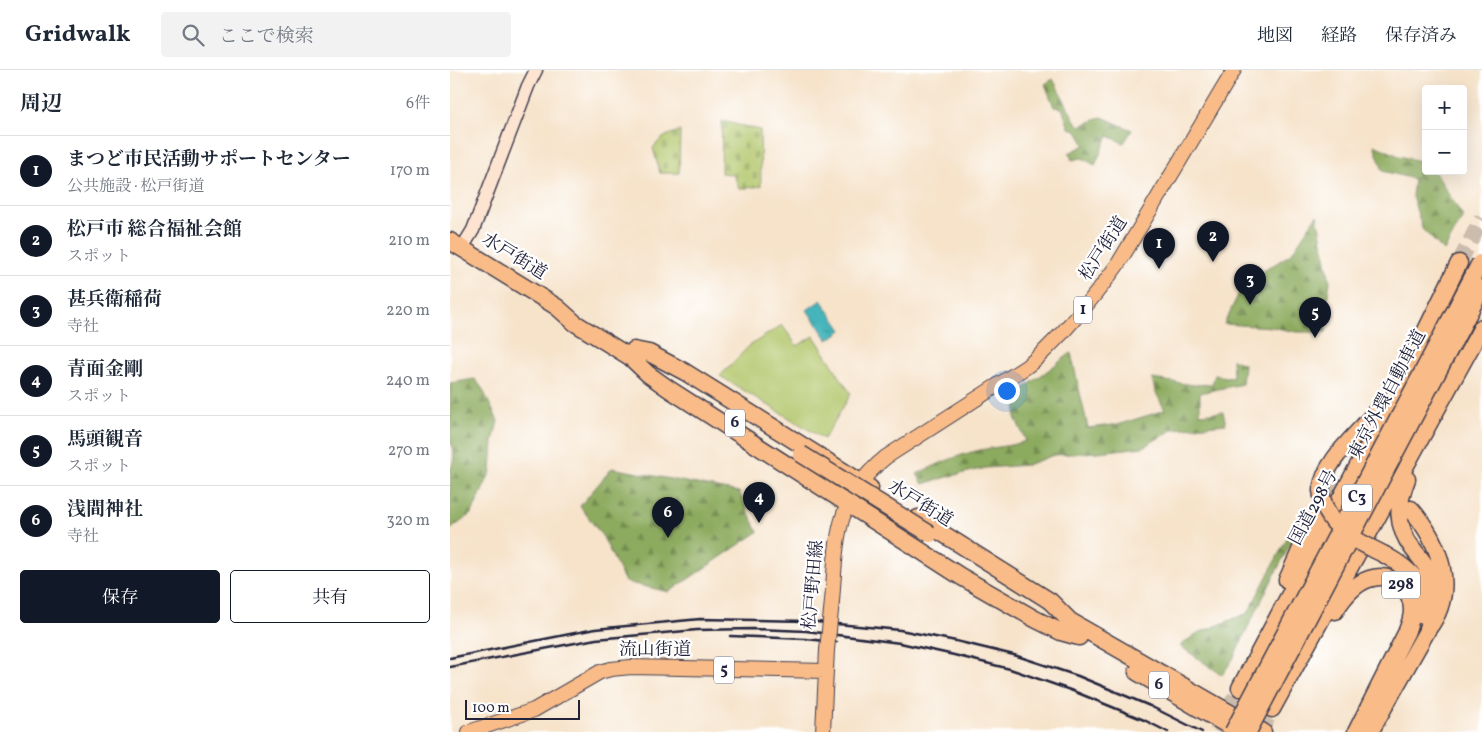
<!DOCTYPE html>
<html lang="ja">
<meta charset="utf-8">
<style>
:root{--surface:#fff;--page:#f2f2f3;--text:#1f2937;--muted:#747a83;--line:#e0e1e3;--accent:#111827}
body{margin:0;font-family:Vollkorn,"Noto Serif JP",serif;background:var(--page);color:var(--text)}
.controls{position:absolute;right:15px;top:15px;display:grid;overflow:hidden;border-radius:5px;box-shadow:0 5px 20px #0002}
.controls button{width:45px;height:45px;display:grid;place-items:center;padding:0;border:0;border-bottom:1px solid var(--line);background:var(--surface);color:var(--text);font:25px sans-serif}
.scale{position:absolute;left:15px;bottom:12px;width:115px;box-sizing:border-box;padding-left:5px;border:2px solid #22223b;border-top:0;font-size:14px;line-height:18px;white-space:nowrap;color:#22223b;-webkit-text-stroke:4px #fff;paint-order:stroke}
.you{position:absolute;left:556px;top:320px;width:18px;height:18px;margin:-12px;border:4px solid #fff;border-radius:50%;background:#1a73e8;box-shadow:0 0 0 8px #1a73e833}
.badge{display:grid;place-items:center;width:32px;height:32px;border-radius:50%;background:var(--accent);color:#fff;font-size:16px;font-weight:700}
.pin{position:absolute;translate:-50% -41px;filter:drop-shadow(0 1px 2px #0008)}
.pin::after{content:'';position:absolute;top:26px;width:18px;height:15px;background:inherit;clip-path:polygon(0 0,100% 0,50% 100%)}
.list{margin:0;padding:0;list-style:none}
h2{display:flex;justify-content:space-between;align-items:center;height:65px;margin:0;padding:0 20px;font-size:21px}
h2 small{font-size:16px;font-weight:400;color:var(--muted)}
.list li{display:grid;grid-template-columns:32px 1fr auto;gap:15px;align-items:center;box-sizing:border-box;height:70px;padding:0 20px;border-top:1px solid var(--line)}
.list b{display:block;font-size:19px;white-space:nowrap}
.list p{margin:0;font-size:16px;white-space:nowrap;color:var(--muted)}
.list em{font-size:16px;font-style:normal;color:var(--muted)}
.actions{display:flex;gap:10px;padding:15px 20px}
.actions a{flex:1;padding:11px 0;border:1px solid var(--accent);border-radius:5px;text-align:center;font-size:18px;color:var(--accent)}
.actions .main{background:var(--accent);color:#fff}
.icon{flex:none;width:28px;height:28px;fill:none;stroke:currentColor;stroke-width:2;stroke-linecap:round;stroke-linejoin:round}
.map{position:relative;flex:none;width:1032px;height:662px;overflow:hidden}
header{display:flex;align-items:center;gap:30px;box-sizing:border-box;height:70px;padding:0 25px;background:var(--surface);border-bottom:1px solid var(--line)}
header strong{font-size:24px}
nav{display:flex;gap:28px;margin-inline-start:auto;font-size:18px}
.search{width:350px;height:45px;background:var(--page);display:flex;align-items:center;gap:12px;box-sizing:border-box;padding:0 18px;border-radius:5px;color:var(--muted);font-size:19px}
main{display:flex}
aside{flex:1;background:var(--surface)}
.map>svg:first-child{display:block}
.grass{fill:#b2c66a;stroke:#6a7452}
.forest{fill:url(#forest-firs);stroke:#58664c}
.cemetery{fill:url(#cemetery-stones);stroke:#6a7452}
.water{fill:url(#water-ripples);stroke:#346c7b}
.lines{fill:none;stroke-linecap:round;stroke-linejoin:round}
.highway-tunnel{stroke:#ccbcad;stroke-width:16;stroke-dasharray:16 8;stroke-linecap:butt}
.secondary-casing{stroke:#423f50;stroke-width:15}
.primary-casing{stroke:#423f50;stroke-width:16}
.highway-casing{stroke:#423f50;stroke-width:19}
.secondary{stroke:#fde4d0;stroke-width:12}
.primary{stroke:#f9bc89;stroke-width:14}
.highway{stroke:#f9bc89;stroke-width:16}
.rail{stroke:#22223b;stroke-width:2.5}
.primary-bridge-casing{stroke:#423f50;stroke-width:16;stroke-linecap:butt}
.highway-bridge-casing{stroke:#423f50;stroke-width:19;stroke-linecap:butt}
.primary-bridge{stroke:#f9bc89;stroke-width:14}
.highway-bridge{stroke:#f9bc89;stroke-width:16}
.labels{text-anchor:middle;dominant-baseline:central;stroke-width:4.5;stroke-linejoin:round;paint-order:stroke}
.shield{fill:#fff;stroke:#646476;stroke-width:1}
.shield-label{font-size:16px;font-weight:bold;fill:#22223b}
.street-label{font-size:18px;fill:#22223b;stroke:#fff}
</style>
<header>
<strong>Gridwalk</strong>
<div class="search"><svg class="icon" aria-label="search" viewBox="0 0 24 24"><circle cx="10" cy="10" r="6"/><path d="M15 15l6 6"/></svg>ここで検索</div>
<nav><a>地図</a><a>経路</a><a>保存済み</a></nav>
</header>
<main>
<aside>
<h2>周辺<small>6件</small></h2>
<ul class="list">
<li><span class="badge">1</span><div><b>まつど市民活動サポートセンター</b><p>公共施設 · 松戸街道</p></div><em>170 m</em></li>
<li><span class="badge">2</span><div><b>松戸市 総合福祉会館</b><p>スポット</p></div><em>210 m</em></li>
<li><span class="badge">3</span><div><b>甚兵衛稲荷</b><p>寺社</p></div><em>220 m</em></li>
<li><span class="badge">4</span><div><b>青面金剛</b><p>スポット</p></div><em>240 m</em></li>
<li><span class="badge">5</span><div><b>馬頭観音</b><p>スポット</p></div><em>270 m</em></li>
<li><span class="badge">6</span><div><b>浅間神社</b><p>寺社</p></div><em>320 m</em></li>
</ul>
<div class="actions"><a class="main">保存</a><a>共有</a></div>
</aside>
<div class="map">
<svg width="1032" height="662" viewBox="0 0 1032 662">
<defs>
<pattern id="forest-firs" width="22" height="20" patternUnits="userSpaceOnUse" patternTransform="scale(1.25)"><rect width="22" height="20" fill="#8dab5e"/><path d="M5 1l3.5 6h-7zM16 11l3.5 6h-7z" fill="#738b4f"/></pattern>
<pattern id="cemetery-stones" width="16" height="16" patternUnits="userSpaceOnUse" patternTransform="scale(1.25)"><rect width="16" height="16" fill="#b2c66a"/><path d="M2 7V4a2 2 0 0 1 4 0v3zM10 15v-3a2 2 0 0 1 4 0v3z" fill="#99aa5d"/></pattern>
<pattern id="water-ripples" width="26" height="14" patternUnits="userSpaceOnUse" patternTransform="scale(1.25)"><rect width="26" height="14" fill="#45b5bb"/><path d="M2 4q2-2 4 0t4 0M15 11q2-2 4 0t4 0" fill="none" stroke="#399399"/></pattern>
</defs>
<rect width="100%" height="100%" fill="#fff"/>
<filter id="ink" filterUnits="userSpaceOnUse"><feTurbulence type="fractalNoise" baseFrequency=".02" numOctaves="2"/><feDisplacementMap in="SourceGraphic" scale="10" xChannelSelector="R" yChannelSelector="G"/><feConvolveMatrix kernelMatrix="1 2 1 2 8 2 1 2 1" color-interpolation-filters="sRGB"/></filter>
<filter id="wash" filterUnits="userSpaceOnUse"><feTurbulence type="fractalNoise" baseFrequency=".0096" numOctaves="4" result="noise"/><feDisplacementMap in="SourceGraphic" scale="20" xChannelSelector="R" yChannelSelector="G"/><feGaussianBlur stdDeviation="1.12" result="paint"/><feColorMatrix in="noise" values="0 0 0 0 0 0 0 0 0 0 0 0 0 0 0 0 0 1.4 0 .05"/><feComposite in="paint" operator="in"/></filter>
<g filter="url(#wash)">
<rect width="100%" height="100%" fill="#f6e3ca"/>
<!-- grass -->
<path class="grass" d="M332,255L347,276L364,266L401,324L374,369L270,306L299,276Z"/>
<!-- forest -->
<path class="forest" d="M603,9L625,51L630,56L652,47L682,60L674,73L658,66L645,95L632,88L622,90L619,83L635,75L626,60L619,58L612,38L604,37L595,14Z
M924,75L949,86L970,91L976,95V101H982L987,105L1013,147L994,181L973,160L962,126L964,109L933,101Z
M867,145L880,212L875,244L876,262H846L822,257L774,254L794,213L841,184Z
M621,283L638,358L670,354L715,340L705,321L702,309L744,315L762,314L765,305L783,308L782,289L794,294L792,314L750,323V344L773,342L776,354L724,359L693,377L648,382L604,385L577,395L536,398L501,406L473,414L467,404C484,396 503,387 522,382C540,377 559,377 576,371L565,347L569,322Z
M25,309L32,318L48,351L43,372L41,401L22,443L0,460V400C4,392 6,381 1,373H0V313Z
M162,398L289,422L308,462L219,522L175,512L153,467L130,436Z
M854,447L798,557L783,589L772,605L730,576L746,564L798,543L847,449Z"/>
<!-- cemetery -->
<path class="cemetery" d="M272,51L310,60L311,116L289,119L285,108L282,104L271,103Z
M230,61L229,103H210L203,78C212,67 216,65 230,61Z"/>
<!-- water -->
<path class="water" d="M371,230L392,260L378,270L357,240Z"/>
</g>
<g filter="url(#ink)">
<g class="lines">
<!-- highway-tunnel -->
<path class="highway-tunnel" d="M1009,193L1032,148
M867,443C876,428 888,417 905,412
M767,662L790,618
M810,662L822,639"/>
<defs>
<path id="secondary" d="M12,178L23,160L78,16L86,0"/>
<path id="primary" d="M382,531C387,470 384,429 436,387L576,297C590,287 601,274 613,262C633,240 651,218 668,194L784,0
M19,662L84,640L150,602L161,599L181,597L376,601
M373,662L377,580"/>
<path id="highway" d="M0,171L107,237L125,253L188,292
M184,280L199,283L235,302L420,418
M180,287L198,304L219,319L510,506L585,549L611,562L629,567
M957,409C947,435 945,455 963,479C971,489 980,499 983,512C986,528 982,543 978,559
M871,420C876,385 914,361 933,332
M468,448L600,531L619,550
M935,485C960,499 979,515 973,545
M837,510L866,445
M885,541C893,528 904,514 919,509C941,501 962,518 962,540C962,548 959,556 956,563L906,662
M620,551L813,662
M687,602L789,662
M790,618L927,360L1009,193
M822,639L1032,257
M920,662L978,559C1008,519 990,473 961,439"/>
</defs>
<!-- secondary casing -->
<use href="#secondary" class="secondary-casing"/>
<!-- primary casing -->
<use href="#primary" class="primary-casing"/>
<!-- highway casing -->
<use href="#highway" class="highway-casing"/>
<!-- secondary -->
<use href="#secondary" class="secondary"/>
<!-- primary -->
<use href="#primary" class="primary"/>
<!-- highway -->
<use href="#highway" class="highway"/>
<!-- rail -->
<path class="rail" d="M280,566L355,569L387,572
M0,588L145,559L250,549L356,551L450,560L506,571L564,585L628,606L700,636L752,662
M0,597L146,569L247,560L303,559L356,561L450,573L504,585L560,599L623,621L694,650L718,662"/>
<defs>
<path id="primary-bridge" d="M377,580L382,531"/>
<path id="highway-bridge" d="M351,384L480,464
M871,420C875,459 904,469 935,485
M783,662L1030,193
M798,662L1032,218"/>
</defs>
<!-- primary-bridge casing -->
<use href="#primary-bridge" class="primary-bridge-casing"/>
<!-- highway-bridge casing -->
<use href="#highway-bridge" class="highway-bridge-casing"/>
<!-- primary-bridge -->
<use href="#primary-bridge" class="primary-bridge"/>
<!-- highway-bridge -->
<use href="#highway-bridge" class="highway-bridge"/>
</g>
</g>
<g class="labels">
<!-- shield labels -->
<g class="shield">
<rect x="624" y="226.5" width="18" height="27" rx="4"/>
<rect x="275" y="339.5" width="20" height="27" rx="4"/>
<rect x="892" y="414.5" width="30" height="27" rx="4"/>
<rect x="932" y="501.5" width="38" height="27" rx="4"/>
<rect x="264" y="586.5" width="20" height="27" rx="4"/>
<rect x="699" y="601.5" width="20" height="27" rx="4"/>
</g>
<g class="shield-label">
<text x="633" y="240">1</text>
<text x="285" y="353">6</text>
<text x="907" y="428">C3</text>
<text x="951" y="515">298</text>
<text x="274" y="600">5</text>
<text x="709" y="615">6</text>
</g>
<!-- street labels -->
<g class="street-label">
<text transform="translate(654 179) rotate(-57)">松戸街道</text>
<text transform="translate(64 187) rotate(32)">水戸街道</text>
<text transform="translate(938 325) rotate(-62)">東京外環自動車道</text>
<text transform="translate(470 434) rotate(32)">水戸街道</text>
<text transform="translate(864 438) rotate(-62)">国道298号</text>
<text transform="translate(364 515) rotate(-85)">松戸野田線</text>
<text x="205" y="580">流山街道</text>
</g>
</g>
</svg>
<div class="controls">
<button>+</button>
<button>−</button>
</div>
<div class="scale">100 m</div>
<div class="you"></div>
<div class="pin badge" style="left:709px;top:199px">1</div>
<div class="pin badge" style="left:763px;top:192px">2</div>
<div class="pin badge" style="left:800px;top:235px">3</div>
<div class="pin badge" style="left:309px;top:453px">4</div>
<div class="pin badge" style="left:865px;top:268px">5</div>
<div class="pin badge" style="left:218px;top:468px">6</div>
</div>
</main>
